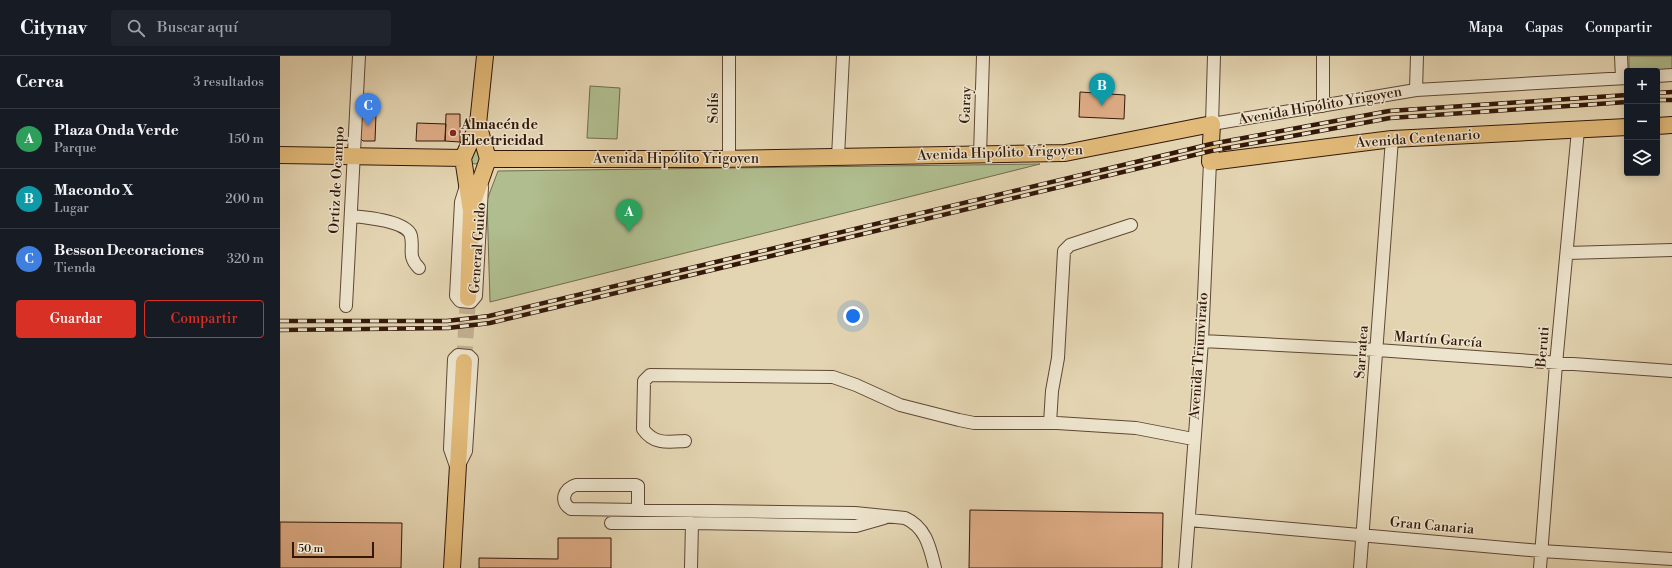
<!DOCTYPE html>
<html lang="es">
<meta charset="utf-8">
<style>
:root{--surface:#171b24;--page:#20242c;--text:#f1f3f6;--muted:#9ea1a6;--line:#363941;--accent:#d93025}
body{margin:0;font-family:"Libre Bodoni",serif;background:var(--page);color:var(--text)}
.controls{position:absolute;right:12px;top:12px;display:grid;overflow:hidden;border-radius:4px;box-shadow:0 2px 10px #0003}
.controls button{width:36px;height:36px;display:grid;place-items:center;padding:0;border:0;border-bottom:1px solid var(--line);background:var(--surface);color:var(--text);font:20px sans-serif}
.scale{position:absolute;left:12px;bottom:10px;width:82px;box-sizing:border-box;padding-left:4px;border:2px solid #33180a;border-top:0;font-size:11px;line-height:14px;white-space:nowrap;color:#33180a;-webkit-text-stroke:3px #ede4cd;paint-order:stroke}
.you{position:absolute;left:573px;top:260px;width:14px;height:14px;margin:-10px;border:3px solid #fff;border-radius:50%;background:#1a73e8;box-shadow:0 0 0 6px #1a73e833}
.badge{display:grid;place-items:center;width:26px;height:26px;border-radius:50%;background:var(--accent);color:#fff;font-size:13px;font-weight:700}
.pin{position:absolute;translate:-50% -33px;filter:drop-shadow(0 1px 2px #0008)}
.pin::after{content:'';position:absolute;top:21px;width:14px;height:12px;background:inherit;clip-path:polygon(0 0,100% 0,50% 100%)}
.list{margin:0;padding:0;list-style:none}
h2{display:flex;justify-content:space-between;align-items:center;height:52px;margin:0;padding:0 16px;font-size:17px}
h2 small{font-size:13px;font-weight:400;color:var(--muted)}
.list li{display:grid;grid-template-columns:26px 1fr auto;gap:12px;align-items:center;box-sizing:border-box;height:60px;padding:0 16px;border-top:1px solid var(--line)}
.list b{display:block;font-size:15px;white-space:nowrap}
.list p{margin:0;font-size:13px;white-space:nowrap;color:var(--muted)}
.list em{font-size:13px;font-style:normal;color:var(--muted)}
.actions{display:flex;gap:8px;padding:12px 16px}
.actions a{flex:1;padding:9px 0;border:1px solid var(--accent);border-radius:4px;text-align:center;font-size:14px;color:var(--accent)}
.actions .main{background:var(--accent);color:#fff}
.icon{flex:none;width:22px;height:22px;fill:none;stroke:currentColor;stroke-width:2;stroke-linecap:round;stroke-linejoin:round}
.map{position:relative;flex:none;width:1392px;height:512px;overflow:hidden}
header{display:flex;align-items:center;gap:24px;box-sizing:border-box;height:56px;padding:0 20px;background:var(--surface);border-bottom:1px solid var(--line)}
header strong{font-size:19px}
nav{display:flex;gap:22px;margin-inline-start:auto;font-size:14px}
.search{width:280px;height:36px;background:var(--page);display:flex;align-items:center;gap:10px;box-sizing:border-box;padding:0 14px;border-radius:4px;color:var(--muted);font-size:15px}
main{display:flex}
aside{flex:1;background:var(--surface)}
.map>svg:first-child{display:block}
.green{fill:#b0be8f;stroke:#726b4c}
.building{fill:#dfad87;stroke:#33180a}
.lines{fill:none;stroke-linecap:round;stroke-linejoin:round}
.major-tunnel{stroke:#c1af90;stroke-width:16;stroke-dasharray:16 8;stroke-linecap:butt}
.minor-casing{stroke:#5f4734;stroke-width:14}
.major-casing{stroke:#33180a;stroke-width:18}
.minor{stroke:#ede4cd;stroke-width:12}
.major{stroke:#e2ba79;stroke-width:16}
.rail-casing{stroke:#33180a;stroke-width:4.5}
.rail{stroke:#ede4cd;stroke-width:3;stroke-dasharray:9;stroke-linecap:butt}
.poi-dot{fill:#8f2418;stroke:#ede4cd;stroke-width:1.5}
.labels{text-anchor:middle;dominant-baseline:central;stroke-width:3;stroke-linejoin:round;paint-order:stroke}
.street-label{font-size:14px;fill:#33180a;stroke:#ede4cd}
.poi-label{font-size:14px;font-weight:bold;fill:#33180a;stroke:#ede4cd;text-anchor:start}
</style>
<header>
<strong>Citynav</strong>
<div class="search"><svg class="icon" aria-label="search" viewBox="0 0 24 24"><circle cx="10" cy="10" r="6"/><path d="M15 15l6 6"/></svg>Buscar aquí</div>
<nav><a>Mapa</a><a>Capas</a><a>Compartir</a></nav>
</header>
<main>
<aside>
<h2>Cerca<small>3 resultados</small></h2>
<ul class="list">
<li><span class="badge" style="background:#2e9e5b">A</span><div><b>Plaza Onda Verde</b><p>Parque</p></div><em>150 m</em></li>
<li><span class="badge" style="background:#0f9aa8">B</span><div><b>Macondo X</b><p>Lugar</p></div><em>200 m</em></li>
<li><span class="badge" style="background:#3f7fe0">C</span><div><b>Besson Decoraciones</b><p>Tienda</p></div><em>320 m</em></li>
</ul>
<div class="actions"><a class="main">Guardar</a><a>Compartir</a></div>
</aside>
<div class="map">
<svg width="1392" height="512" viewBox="0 0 1392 512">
<rect width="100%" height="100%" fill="#e4d5b2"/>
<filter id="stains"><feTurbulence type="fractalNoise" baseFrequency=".005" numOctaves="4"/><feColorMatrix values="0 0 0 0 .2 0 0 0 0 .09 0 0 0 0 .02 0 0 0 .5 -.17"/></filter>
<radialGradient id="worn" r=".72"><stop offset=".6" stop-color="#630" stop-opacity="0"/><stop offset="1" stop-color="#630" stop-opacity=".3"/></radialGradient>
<!-- green -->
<path class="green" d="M1349,0H1392V16L1349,15Z
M310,30L340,32L337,83L307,82Z
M188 101a7 7 0 1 1 14 0a7 7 0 1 1-14 0Z
M760,108L210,246L207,144L218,115Z"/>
<!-- building -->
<path class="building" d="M800,36L845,39L844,63L799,61Z
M80,58H96L95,85H83L80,82Z
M166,58H180V86L165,85Z
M137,67L166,68L165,85H136Z
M690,454L883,457L882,512H689Z
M0,466L122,467L121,512H0Z
M278,482H331V512H199V502L278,503Z"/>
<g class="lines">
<!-- major-tunnel -->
<path class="major-tunnel" d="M184,306L188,242"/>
<defs>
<path id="minor" d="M449,0V103
M934,0L932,68L1136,34L1347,22
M1341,0L1342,22
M1377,20L1392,19
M1136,34L1137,0
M1043,50V0
M700,99L703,0
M558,101L563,0
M186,130L181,146L176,240L180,245L191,246L196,240L202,131
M71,160C84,161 128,165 131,180C134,194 127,200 139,212
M1287,197L1392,194
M66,250L79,0
M922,285L1097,294L1392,315
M178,299L189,300L192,303L186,395L177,413L170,393L174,303Z
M770,367L772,335L778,302L784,195L790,189L851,169
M405,385C389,386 374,389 363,373L364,325L370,319L553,321L576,329L620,349L679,364L694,367H777L856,372L913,383
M358,454V430L356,429H296C284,432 279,446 291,453L575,457L625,462C646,471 650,492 655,512
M909,464L1261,495L1392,503
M331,467H412L576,470L604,462
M411,512L412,467
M905,512L922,285L930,106
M1080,512L1112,83
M1260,512L1276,308L1298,74"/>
<path id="major" d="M1377,70L1392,69
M0,99L183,102
M208,103H438L785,97L932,68L930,106L1112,83L1347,71
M193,146L208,103L198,68
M188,242L191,155L183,102L198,68L205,0
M172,512L184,306"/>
</defs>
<!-- minor casing -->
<use href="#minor" class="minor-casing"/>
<!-- major casing -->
<use href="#major" class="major-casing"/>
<!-- minor -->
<use href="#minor" class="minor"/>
<!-- major -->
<use href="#major" class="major"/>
<defs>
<path id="rail" d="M1377,37L1392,36
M1377,44H1392
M0,265H167L209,260L931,88L1109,55L1347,39
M0,274L168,272L210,267L931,95L1110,62L1347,46"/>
</defs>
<!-- rail casing -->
<use href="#rail" class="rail-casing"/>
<!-- rail -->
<use href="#rail" class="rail"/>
</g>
<!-- markers -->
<circle class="poi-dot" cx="173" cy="77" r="4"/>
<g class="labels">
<!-- street labels -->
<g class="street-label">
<text transform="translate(686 49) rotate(-88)">Garay</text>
<text transform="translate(1040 50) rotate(-10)">Avenida Hipólito Yrigoyen</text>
<text transform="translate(434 52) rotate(-90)">Solís</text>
<text transform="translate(1138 83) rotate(-4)">Avenida Centenario</text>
<text transform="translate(720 97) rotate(-2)">Avenida Hipólito Yrigoyen</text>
<text x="396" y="103">Avenida Hipólito Yrigoyen</text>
<text transform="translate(57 124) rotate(-87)">Ortiz de Ocampo</text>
<text transform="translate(198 192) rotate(-86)">General Guido</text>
<text transform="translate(1158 284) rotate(4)">Martín García</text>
<text transform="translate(1263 291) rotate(-85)">Beruti</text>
<text transform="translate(1082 296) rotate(-86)">Sarratea</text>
<text transform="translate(919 300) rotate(-86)">Avenida Triunvirato</text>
<text transform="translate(1152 470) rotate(5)">Gran Canaria</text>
</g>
<!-- poi labels -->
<g class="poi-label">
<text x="181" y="69">Almacén de<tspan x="181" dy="16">Electricidad</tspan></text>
</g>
</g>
<rect width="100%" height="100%" filter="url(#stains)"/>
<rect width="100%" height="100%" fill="url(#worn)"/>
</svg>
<div class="controls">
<button>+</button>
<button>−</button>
<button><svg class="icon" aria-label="layers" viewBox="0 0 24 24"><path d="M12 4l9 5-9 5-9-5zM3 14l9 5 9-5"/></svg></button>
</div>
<div class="scale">50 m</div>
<div class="you"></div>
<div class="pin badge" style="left:349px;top:176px;background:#2e9e5b">A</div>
<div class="pin badge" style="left:822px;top:50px;background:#0f9aa8">B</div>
<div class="pin badge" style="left:88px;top:70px;background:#3f7fe0">C</div>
</div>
</main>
